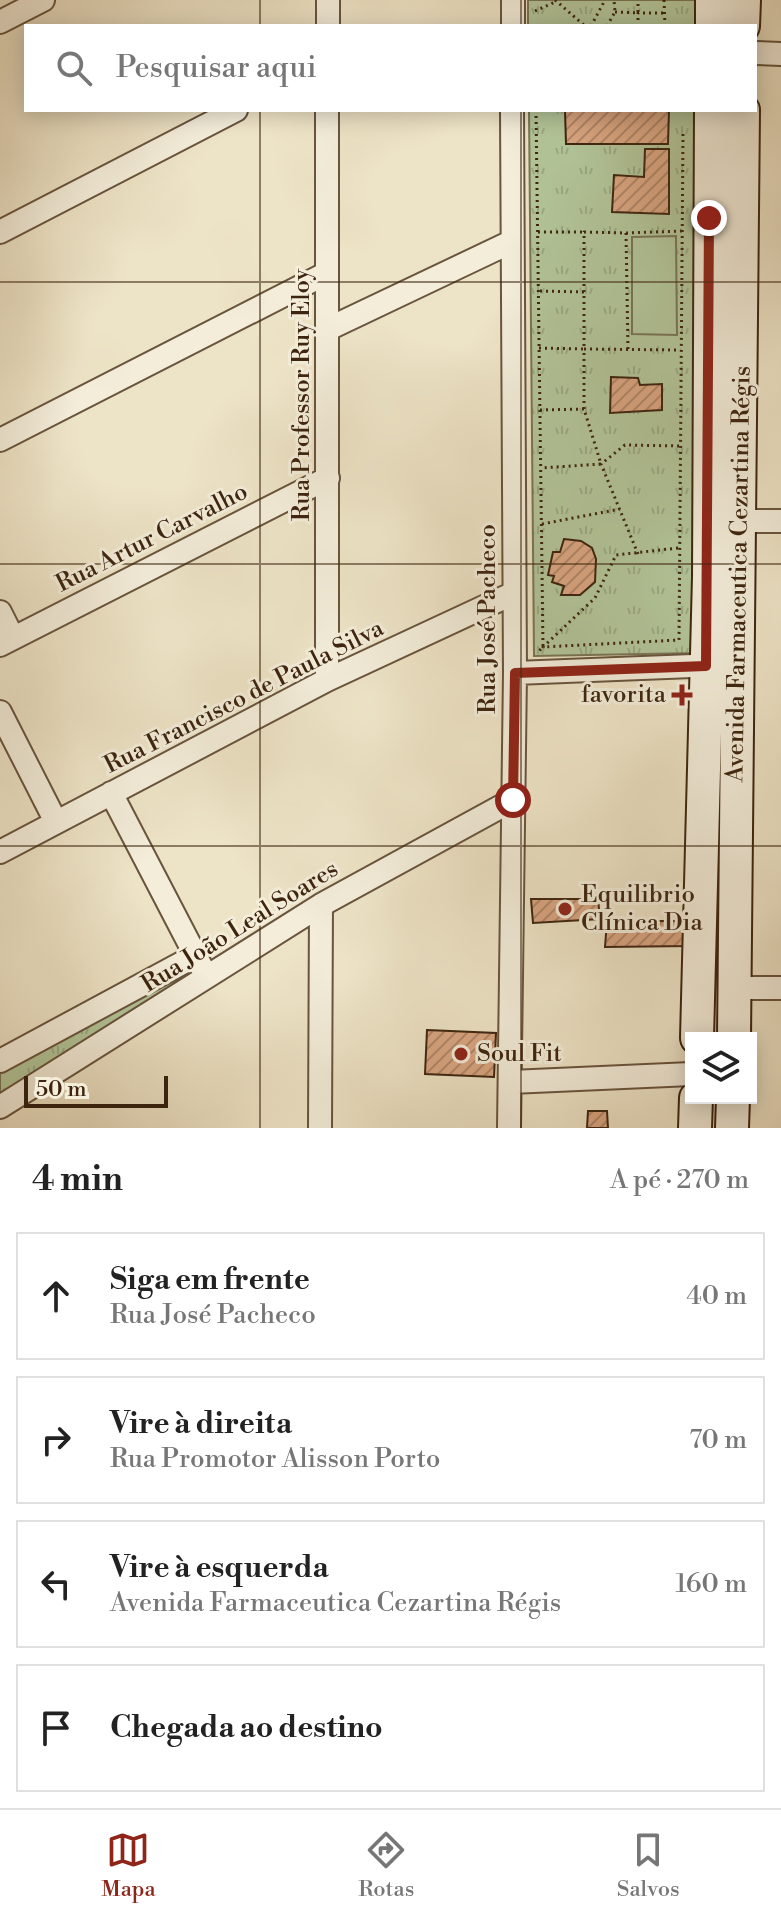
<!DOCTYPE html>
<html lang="pt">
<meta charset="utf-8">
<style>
:root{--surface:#fff;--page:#f6f6f6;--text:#222;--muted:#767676;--line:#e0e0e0;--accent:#8f2418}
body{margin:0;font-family:"Libre Bodoni",serif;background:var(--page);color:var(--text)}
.controls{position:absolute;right:24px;bottom:24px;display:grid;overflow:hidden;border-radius:0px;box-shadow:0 4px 20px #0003}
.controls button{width:72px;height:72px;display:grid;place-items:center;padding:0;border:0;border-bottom:2px solid var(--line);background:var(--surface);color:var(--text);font:40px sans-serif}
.scale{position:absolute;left:24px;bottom:20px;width:144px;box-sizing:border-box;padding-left:8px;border:4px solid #3d240f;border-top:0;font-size:22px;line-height:28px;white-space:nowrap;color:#3d240f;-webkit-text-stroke:6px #f3edda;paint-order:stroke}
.stop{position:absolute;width:24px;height:24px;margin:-18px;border:6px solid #8f2418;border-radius:50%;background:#fff}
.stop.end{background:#8f2418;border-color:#fff;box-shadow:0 2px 8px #0008}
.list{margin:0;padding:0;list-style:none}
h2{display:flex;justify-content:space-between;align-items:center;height:104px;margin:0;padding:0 32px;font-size:34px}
h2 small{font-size:26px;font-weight:400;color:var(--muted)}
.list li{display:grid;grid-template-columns:52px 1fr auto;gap:24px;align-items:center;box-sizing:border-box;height:128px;margin:0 16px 16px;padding:0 16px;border:2px solid var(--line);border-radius:0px}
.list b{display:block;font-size:30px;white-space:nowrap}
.list p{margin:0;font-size:26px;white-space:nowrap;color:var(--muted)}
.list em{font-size:26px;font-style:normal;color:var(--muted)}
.icon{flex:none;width:44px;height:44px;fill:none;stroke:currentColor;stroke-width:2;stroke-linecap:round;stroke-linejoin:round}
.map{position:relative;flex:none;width:781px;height:1128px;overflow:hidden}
.search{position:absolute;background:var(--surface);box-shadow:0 4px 20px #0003;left:24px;right:24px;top:24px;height:88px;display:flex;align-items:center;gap:20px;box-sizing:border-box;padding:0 28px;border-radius:0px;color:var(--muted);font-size:30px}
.sheet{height:680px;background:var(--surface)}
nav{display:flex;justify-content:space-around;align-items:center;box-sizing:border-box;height:112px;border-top:2px solid var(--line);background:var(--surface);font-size:22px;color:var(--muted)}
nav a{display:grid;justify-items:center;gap:4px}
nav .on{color:var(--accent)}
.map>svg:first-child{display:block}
.park{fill:url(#park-tufts);stroke:#787454;stroke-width:2}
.pitch{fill:#b2c599;stroke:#787454;stroke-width:2}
.building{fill:url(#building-hatch);stroke:#3d240f;stroke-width:2}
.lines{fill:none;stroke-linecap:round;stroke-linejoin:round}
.street-casing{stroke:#69543d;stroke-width:26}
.secondary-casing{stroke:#3d240f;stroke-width:36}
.path{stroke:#3d240f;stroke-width:3;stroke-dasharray:2 4;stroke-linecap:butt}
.street{stroke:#f3edda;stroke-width:22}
.secondary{stroke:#f3edda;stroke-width:32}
.route{stroke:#8f2418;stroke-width:10}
.grid{fill:none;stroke:#3d240f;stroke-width:2;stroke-opacity:0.55}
.poi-dot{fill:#8f2418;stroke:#f3edda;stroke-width:3}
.labels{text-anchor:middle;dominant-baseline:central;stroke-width:6;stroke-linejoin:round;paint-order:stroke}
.street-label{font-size:24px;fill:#3d240f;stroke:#f3edda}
.poi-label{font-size:24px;fill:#3d240f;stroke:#f3edda;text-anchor:start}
</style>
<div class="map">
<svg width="781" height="1128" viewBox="0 0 781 1128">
<defs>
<pattern id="park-tufts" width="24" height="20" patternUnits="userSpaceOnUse" patternTransform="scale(2)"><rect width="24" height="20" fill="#b2c599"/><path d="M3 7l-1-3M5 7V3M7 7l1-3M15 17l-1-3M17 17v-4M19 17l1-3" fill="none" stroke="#9aa983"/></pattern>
<pattern id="building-hatch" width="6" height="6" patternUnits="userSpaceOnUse" patternTransform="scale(2)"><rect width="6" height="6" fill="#d9a581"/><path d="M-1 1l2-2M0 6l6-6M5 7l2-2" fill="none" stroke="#b18668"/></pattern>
</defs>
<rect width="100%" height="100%" fill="#ede3c6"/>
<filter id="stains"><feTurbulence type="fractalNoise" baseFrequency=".0025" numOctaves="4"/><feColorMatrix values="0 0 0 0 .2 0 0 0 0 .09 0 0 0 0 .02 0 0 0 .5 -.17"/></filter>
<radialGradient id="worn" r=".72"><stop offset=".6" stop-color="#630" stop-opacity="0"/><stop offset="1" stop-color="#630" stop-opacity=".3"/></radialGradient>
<!-- park -->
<path class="park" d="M528,0H702V26H528Z
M529,110H702L698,653L534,656Z
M186,969L195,980L0,1099V1063Z"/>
<!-- pitch -->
<path class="pitch" d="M676,236L677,335L632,334V237Z"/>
<!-- building -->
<path class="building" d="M565,110H669L668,144H566Z
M645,149H669V214L612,212L614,175L644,177Z
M611,377L638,378L640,385L662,384V410L610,413Z
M564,539L581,541L592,548L596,559L595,582L580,595H561L564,586L552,582L554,576L548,575L553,552H560Z
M531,899H598L600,919L533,923Z
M607,921H687L688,946L605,947Z
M427,1030L496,1033L494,1077L425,1074Z
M588,1111H607L608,1128H587Z"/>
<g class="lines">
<defs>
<path id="street" d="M0,22L43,0
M328,26V0
M513,26V0
M755,53L781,54
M0,232L236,110
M328,329L511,242
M0,440L327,273
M740,521H781
M0,612L13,638
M0,645L328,478
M515,673L718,665
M327,680V110
M0,712L56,822
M111,793L202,968
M0,852L327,680L514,593
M735,988H781
M0,1061L195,956
M511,1082L691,1074
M0,1107L321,905L513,800
M320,1128L321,905
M509,1128L515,673L512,110"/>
<path id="secondary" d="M712,26V0
M743,26L744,0
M697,1038L709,577L711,110
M734,1038L743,110
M695,1128L696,1098
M732,1128L733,1098"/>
</defs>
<!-- street casing -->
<use href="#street" class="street-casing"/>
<!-- secondary casing -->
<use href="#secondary" class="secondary-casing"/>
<!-- path -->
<path class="path" d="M555,0L585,26
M664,0L665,26
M535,11L555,2
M615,12L638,13V0
M591,26L605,0
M607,26L615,12L614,0
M638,26V13H665
M536,110L543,647L538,652
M538,232H584
M626,233L682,231
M540,291L584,292
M539,348L584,349V232L626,233L628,349
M584,409V349L680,350
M540,410L584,409L601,464L541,468
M542,524L620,509
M678,548L616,555L595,598L543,647L679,640L683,134
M638,554L601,464L625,445L680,446"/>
<!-- street -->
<use href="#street" class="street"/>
<!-- secondary -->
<use href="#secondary" class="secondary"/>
</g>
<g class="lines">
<!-- route -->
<path class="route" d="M513,800L515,673L706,666L709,218"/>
</g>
<!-- grid -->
<path class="grid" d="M260,0V26M521,0V26M260,110V1128M521,110V1128M0,282H781M0,564H781M0,846H781"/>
<!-- markers -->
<g class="poi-dot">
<path d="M678 683h8v8h8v8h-8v8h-8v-8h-8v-8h8z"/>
<circle cx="565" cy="909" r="8"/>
<circle cx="461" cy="1054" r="8"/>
</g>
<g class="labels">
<!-- street labels -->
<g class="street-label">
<text transform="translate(302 395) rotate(-90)">Rua Professor Ruy Eloy</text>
<text transform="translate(152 538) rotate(-27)">Rua Artur Carvalho</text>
<text transform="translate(739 574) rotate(-89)">Avenida Farmaceutica Cezartina Régis</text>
<text transform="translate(488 619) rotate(-90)">Rua José Pacheco</text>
<text transform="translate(244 697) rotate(-27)">Rua Francisco de Paula Silva</text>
<text transform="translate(240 927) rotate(-32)">Rua João Leal Soares</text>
</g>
<!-- poi labels -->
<g class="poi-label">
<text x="666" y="695" text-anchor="end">favorita</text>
<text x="581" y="895">Equilibrio<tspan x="581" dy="28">Clínica Dia</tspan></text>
<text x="477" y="1054">Soul Fit</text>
</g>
</g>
<rect width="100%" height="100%" filter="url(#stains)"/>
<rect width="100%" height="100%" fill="url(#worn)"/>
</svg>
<div class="controls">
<button><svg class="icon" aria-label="layers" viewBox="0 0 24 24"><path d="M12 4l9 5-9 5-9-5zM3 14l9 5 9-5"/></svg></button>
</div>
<div class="scale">50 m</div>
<div class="stop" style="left:513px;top:800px"></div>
<div class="stop end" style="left:709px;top:218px"></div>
<div class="search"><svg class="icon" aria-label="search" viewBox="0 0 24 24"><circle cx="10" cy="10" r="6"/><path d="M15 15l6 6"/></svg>Pesquisar aqui</div>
</div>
<section class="sheet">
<h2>4 min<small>A pé · 270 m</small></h2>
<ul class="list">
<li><svg class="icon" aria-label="ahead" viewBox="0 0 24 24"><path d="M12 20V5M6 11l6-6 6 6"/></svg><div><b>Siga em frente</b><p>Rua José Pacheco</p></div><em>40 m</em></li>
<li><svg class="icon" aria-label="right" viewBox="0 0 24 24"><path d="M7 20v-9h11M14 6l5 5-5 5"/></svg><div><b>Vire à direita</b><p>Rua Promotor Alisson Porto</p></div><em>70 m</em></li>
<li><svg class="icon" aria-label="left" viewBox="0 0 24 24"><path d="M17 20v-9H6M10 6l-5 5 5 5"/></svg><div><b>Vire à esquerda</b><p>Avenida Farmaceutica Cezartina Régis</p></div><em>160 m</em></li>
<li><svg class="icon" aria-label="arrive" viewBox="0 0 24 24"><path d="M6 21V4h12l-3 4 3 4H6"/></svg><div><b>Chegada ao destino</b></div></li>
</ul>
</section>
<nav>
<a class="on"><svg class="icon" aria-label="map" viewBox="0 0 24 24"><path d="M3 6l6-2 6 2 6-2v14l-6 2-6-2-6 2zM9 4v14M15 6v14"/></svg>Mapa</a>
<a><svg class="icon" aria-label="directions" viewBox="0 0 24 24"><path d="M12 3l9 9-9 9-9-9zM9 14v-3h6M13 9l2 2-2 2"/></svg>Rotas</a>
<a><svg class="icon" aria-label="saved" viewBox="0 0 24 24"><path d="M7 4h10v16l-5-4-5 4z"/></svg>Salvos</a>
</nav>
